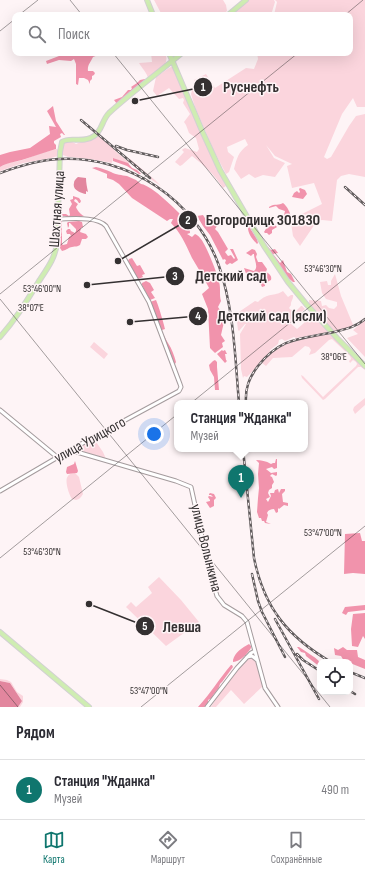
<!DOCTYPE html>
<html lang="ru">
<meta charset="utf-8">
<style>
:root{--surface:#fff;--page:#f2f2f3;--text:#2b2b33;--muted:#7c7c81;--line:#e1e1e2;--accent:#0f766e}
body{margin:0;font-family:"Sofia Sans Condensed",sans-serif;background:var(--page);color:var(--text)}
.controls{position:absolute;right:12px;bottom:12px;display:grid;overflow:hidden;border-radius:8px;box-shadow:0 4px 16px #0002}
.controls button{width:36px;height:36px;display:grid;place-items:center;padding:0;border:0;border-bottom:1px solid var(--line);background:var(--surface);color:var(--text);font:20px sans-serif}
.you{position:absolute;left:154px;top:434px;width:14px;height:14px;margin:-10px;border:3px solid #fff;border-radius:50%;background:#1a73e8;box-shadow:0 0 0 6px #1a73e833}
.badge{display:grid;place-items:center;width:26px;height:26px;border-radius:50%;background:var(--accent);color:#fff;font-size:13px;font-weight:700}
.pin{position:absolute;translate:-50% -33px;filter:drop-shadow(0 1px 2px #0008)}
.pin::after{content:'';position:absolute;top:21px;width:14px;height:12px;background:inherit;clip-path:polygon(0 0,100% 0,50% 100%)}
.popup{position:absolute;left:174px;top:400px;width:134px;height:52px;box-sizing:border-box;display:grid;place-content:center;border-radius:8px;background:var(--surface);filter:drop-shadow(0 1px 3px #0005);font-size:13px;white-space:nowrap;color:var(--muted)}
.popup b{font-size:15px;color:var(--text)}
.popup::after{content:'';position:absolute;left:50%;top:100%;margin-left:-8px;border:8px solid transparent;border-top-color:var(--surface)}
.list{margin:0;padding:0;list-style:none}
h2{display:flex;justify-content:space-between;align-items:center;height:52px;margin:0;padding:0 16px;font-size:17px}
h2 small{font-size:13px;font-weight:400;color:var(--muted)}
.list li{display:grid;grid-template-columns:26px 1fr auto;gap:12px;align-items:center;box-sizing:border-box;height:60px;padding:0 16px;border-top:1px solid var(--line)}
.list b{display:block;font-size:15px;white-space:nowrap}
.list p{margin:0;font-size:13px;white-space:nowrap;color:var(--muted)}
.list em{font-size:13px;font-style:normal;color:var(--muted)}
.icon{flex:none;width:22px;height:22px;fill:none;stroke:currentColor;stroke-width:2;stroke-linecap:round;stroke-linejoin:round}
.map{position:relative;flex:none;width:365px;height:707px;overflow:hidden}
.search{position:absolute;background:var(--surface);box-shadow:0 4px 16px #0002;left:12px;right:12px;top:12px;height:44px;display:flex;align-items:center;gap:10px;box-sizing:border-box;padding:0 14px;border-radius:8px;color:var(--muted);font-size:15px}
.sheet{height:112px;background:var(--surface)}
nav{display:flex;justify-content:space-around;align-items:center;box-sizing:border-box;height:56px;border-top:1px solid var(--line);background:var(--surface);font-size:11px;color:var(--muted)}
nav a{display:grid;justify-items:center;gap:2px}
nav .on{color:var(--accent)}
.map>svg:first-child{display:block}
.green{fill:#fbd5dd}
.forest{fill:#f193ac}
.water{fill:#e2869e}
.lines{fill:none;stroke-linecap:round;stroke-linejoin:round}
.minor-casing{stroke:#a49b9d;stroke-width:5}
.major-casing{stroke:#d2d1d2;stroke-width:6}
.minor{stroke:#fff;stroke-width:3}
.major{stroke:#cfedb2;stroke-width:4}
.rail-casing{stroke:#615c5d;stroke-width:2.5}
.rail{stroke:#fef4f6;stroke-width:1;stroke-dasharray:3;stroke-linecap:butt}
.ticks{fill:none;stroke:#343031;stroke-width:1;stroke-opacity:0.45}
.labels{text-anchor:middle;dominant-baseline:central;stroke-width:3;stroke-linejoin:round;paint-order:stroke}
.street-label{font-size:15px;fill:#343031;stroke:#fef4f6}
.ticks-label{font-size:10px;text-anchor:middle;fill:#343031;stroke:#fef4f6;stroke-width:3;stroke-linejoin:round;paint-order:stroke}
.leader{fill:none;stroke:#343031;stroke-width:1.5}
.callout-dot{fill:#343031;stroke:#fef4f6;stroke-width:1.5}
.mark-label{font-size:12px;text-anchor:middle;font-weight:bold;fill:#fff}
.callout-label{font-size:16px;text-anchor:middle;font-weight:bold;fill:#343031;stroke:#fef4f6;stroke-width:3;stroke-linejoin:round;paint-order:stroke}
</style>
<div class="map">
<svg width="365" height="707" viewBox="0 0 365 707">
<rect width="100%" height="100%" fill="#fef4f6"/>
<!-- green -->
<path class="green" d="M154,0H223L226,5L227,11L222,15H162Z
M249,0H274L275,2L271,15H231Z
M275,0H365V107H357L353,98L342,114L324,157L327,159L331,157L349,126L356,116L365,114V177L349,174L341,176L337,180L332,221L322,220L317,221L300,246L293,236L291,223L296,217L322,204L314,183L292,188L287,166L292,164L275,156L266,145L274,158L285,163L275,177L263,175L255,178L249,174L241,179L234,169C237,158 238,152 248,145L245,139L227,147L228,152L234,157L229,172L226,174L214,151L195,107L191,94L194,84V80L206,74L215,88L246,68L254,69L258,59L257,53H350V15H274L277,2Z
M151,53H165C171,65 157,72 148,78C147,73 142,68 139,63L152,62Z
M171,67H173C189,107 205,146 225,184L226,186L223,188C213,173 206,167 192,156L182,165L180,166L175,162L184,152L182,150L183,149L185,148L197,152L199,149L196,138L189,133L186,125L184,122L190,114L183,103L184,100L183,98L179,99L169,88L157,96L153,91L156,77L169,68Z
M97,135L114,149V150L126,160L130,159L155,180L161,186L149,178L129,162V164L113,158L112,163C98,160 85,158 70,157C67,157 64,155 61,155L62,147L64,141H71L76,144Z
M57,149L58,150V156L51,158L23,163L0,171V167L8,163L23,160L41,153Z
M335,274L341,296L354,327L334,331H333L309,304V300L321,301L322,306L326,305L329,308L334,309L337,306V302L326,299L322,293L320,282L327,281L328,285H331V281Z
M283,291L288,297L291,295H293C294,299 290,302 291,305L289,308L291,310L294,309L296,311L301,306H302L305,309L290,323L297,329L304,323L306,319L310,317L319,322L329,332L296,338L294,337L285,341L282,339L279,340L278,344L270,350V352C262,360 255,369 247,377L244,376L243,378L241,369L240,334L246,324H245L239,331L238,330L236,314L255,301L258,302C268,292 274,297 283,291Z
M365,320V357L347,338L358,334L353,330Z
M326,334L331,335L365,368V370L361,367H358L325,399L323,400L302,378L301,375L303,376L323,397L356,366L357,364L356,362L353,360L350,363L349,361L351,359L350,356L332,339L329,340L315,353L309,355L311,350L309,347L305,346L292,357L273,358L266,366L262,363C280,341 300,340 326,334Z
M94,342L108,354L104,359L90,347Z
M365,398V405L355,414L353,410L354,407Z
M94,439L103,452L106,459L79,450V448Z
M75,473L79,477L83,494L81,497L79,499L76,500L72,499C69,495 64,480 68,476C70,473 72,474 75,473Z
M159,577L181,600L199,622L166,646L126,607L131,602L136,607L152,593L148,587Z
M250,658L255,659L263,686L244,704L231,690L216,707H211C219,695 238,665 250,658Z
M0,679L7,680L11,682L17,692L23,696V702L20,707H18L22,701L10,683L0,681Z"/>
<!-- forest -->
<path class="forest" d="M58,53L70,54L71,53H98V55L93,57C91,62 87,65 88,71H93L95,73L94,75L92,76V79L90,81V84L88,80L84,78H79L78,85L76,84V64L74,59L71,61L59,60L47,64L46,61L59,56Z
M145,79V82L117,104L114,100L122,97L128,90H131L132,88L131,87L137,83L140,80Z
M53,106L56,121L65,135H64L62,133L60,134L61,137L54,141V143L56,145V149C45,152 35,156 25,159C16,162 9,162 0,167V155L10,152L30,148L50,134L49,126L56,127L47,111Z
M113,158L128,163L132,168L137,170L141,174H139L127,166L113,161Z
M96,167C102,168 106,170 111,172C116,175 122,175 127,176C130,177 133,179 136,180L141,184C153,186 176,210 185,219H184H185L189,224L190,233L187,234L192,237L195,234C197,235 199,236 200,238C205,242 218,275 219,282C221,288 219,295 221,301L218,307L222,313L223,317L222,320L224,322L221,335L225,341L222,343L223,347L215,353L210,348L208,309L202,294L209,288C204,278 198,268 192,258C186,245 181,233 171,223L173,219H170L167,221L132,198L119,184L113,180L107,178V174L92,168Z
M300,188L305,190L307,194L303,199L292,197L294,193L297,191L299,193L300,192L299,189Z
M73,196L79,198L81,201L80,203H79L77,200L75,199L74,201L78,204L76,207C77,210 81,215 84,216L79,218L78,216C75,218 68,218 65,216H61L60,214L59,210L61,209L62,214H66L69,216L70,215L69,209L72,204L70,200L73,199Z
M283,203C287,206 291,213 291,219L289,220L287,222L283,219L285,211L279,209L276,206L269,208V207C275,203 279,206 283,203Z
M203,215L208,223L210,222L209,217L212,216L217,226L215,229L218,232L228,249L225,252L228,256L231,255L234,259L235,258L230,249H233L238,260L232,264L230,263L227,265L225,263L226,260L224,259L223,260L210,235L203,226L197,216Z
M60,220L62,221V244L63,245L67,244L69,237L71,236L70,234H67L66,231L68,229H70L71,231L75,233L76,231V229L70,223H69V226L68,228L67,223L68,222L79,221L82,222L83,227L81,228L80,232L86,234L88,237L86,239H82L80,245C77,247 76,246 72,247C69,247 67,250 62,251L58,245Z
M248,225L257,239L258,243L257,244C252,239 247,233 248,225Z
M273,225H275L277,227L272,230V233L269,235L267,233H265L264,232C266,228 269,226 273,225Z
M268,247L271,250L275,249L278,253L273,254L280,263L283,260L287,272L291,274L295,282H293L286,276L268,249Z
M252,249L255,250L257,254L256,257L258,262H262L267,269L266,272C270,274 272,276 271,280L265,283V286L262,287L256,274L254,276L251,275L250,276H247L244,268L254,271C259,267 254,260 254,254H253L251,256L246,253Z
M132,258L137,266L140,265L145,274L142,275L143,277L138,279L128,261L129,259Z
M146,281L150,283L154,290L151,292L155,298L150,300L142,285V283Z
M156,300C158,304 164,324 165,329L162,330L160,329L150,302Z
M162,334H163C165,337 166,340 168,343C172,349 174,355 176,362L175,364L173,362Z
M222,350L223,351L225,350L227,354H225L226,360L227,361L225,363L217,354Z
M215,360L217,362V367L219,390H215L214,377L210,370L209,365L213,361Z
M276,459H277V468L274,469L272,467L266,469L271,473L277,472V475L276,476L272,474L270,476L272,477L274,482L272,485V488L269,490L268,493L270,497L266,499L268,502L271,496L270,493H274L275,490L278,489L279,493L281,489H285V491L282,494L283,502L288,503V506L284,505L279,509L278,508V512L276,513L274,509C271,509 268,510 267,513L268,515L266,522L271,524L265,523L264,521H262L261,518H259L257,512L258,498L259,488L258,474L259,463L256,460C261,460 266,461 271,464L273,463H275Z
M75,461L78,471L77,473L67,474L66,472L67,467L74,464Z
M210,493L214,494L216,498L214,500V506L210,508L206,502L210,501V500L208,497L209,496L213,497L211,495H209V494Z
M360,533L362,541H365V574L353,573L344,574L345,534Z
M365,605V610L348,612L346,615L342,613L345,607Z
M365,613V639L363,636L358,647L352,646L351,629L353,614Z
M249,644L251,646V648C248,653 240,662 233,662V660C235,652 242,648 249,644Z
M297,647H299C306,652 314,656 320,662V667L306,656L305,653L301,652Z
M343,647L347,650H357L358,657L365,660V669L350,663V662L344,661L341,656L335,655L334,648L338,650Z
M231,665H232L233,667L222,682C219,684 220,686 218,689C215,693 214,693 212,698L208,700V704L204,707H198C210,694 219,679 231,665Z"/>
<!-- water -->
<path class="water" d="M78,177L86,178C86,183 87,187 88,192L86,191V194C81,193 72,190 74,183C74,180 76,179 78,177Z
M0,681L10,683L22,701L18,707H0Z"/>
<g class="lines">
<defs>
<path id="minor" d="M0,410L57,457
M70,450L176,481L191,487L209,569L217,596L224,605L242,616L247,622L265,688L278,707
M0,491L70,450L179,391L181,387L180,384L149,302L106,226C97,216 71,219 58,219
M247,657L252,656L257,660
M207,707L237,668L251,653L253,652H255"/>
<path id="major" d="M147,0L153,15
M228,15L246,0
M169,53L203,133L220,170L264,246L288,282L307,305L337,338L365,366
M0,337C16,319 26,302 39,281C47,269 56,257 57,242L60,152L62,142C70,136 83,144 94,136C102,131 102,120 109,113C132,92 158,73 182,53
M0,632L89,707"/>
</defs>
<!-- minor casing -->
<use href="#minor" class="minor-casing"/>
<!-- major casing -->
<use href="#major" class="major-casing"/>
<!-- minor -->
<use href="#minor" class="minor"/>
<!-- major -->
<use href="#major" class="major"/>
<defs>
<path id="rail" d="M81,120L150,178
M116,146L127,150L158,157
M0,173C19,166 38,160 59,159C128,155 196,200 219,266C234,309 235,357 239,403
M345,187L365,205
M246,403C245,388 249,378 258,366C281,337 301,339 334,332C346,329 356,327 365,319
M243,449L254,558C264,608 288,637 331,662
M236,452V449
M252,574L258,601L262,612L285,657
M275,619L319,699
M297,654L303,660L320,671
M350,672L365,678
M350,691L355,694"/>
</defs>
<!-- rail casing -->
<use href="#rail" class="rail-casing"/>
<!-- rail -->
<use href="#rail" class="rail"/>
</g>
<!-- ticks -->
<path class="ticks" d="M70,0L82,15M19,15L38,0M345,15L363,0M0,31L15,19M113,53L365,364M0,294L298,53M0,299L330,707M0,558L365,262M0,685L18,707M141,707L365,526"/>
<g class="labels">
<!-- street labels -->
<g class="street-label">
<text transform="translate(57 209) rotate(-86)">Шахтная улица</text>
<text transform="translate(90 440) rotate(-29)">улица Урицкого</text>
<text transform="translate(206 548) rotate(76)">улица Волынкина</text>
</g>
</g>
<g class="ticks-label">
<text x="323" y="272">53°46'30"N</text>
<text x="42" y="292">53°46'00"N</text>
<text x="31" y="311">38°07'E</text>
<text x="334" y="360">38°06'E</text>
<text x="323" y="536">53°47'00"N</text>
<text x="42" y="555">53°46'30"N</text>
<text x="149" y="694">53°47'00"N</text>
</g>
<!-- callouts -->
<path class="leader" d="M135 101L203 87M118 261L188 220M87 285L175 276M130 322L198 316M89 604L145 626"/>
<g class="callout-dot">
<circle cx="135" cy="101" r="4"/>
<circle cx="118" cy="261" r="4"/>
<circle cx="87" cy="285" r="4"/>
<circle cx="130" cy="322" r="4"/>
<circle cx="89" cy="604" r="4"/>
<circle cx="203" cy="87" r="10"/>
<circle cx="188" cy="220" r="10"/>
<circle cx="175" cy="276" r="10"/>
<circle cx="198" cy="316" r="10"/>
<circle cx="145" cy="626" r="10"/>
</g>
<g class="mark-label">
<text x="203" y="91">1</text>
<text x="188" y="224">2</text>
<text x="175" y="280">3</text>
<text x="198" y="320">4</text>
<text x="145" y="630">5</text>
</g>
<g class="callout-label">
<text x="251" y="92">Руснефть</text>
<text x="263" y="225">Богородицк 301830</text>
<text x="231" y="281">Детский сад</text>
<text x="272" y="321">Детский сад (ясли)</text>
<text x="182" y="632">Левша</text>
</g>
</svg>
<div class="controls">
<button><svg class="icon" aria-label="locate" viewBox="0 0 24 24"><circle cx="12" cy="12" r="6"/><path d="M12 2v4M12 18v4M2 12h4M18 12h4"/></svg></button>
</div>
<div class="you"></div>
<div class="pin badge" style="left:241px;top:498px">1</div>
<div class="popup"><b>Станция &quot;Жданка&quot;</b>Музей</div>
<div class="search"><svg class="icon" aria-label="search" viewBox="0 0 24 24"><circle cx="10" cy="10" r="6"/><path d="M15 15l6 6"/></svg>Поиск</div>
</div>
<section class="sheet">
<h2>Рядом<small></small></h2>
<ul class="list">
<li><span class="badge">1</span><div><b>Станция &quot;Жданка&quot;</b><p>Музей</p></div><em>490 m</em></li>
</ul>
</section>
<nav>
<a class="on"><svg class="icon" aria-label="map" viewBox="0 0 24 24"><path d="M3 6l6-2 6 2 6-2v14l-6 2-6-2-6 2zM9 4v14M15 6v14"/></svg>Карта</a>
<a><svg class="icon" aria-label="directions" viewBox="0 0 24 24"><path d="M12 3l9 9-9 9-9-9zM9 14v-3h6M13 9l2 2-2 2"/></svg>Маршрут</a>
<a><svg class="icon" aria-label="saved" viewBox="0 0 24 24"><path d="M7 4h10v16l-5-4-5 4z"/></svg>Сохранённые</a>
</nav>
